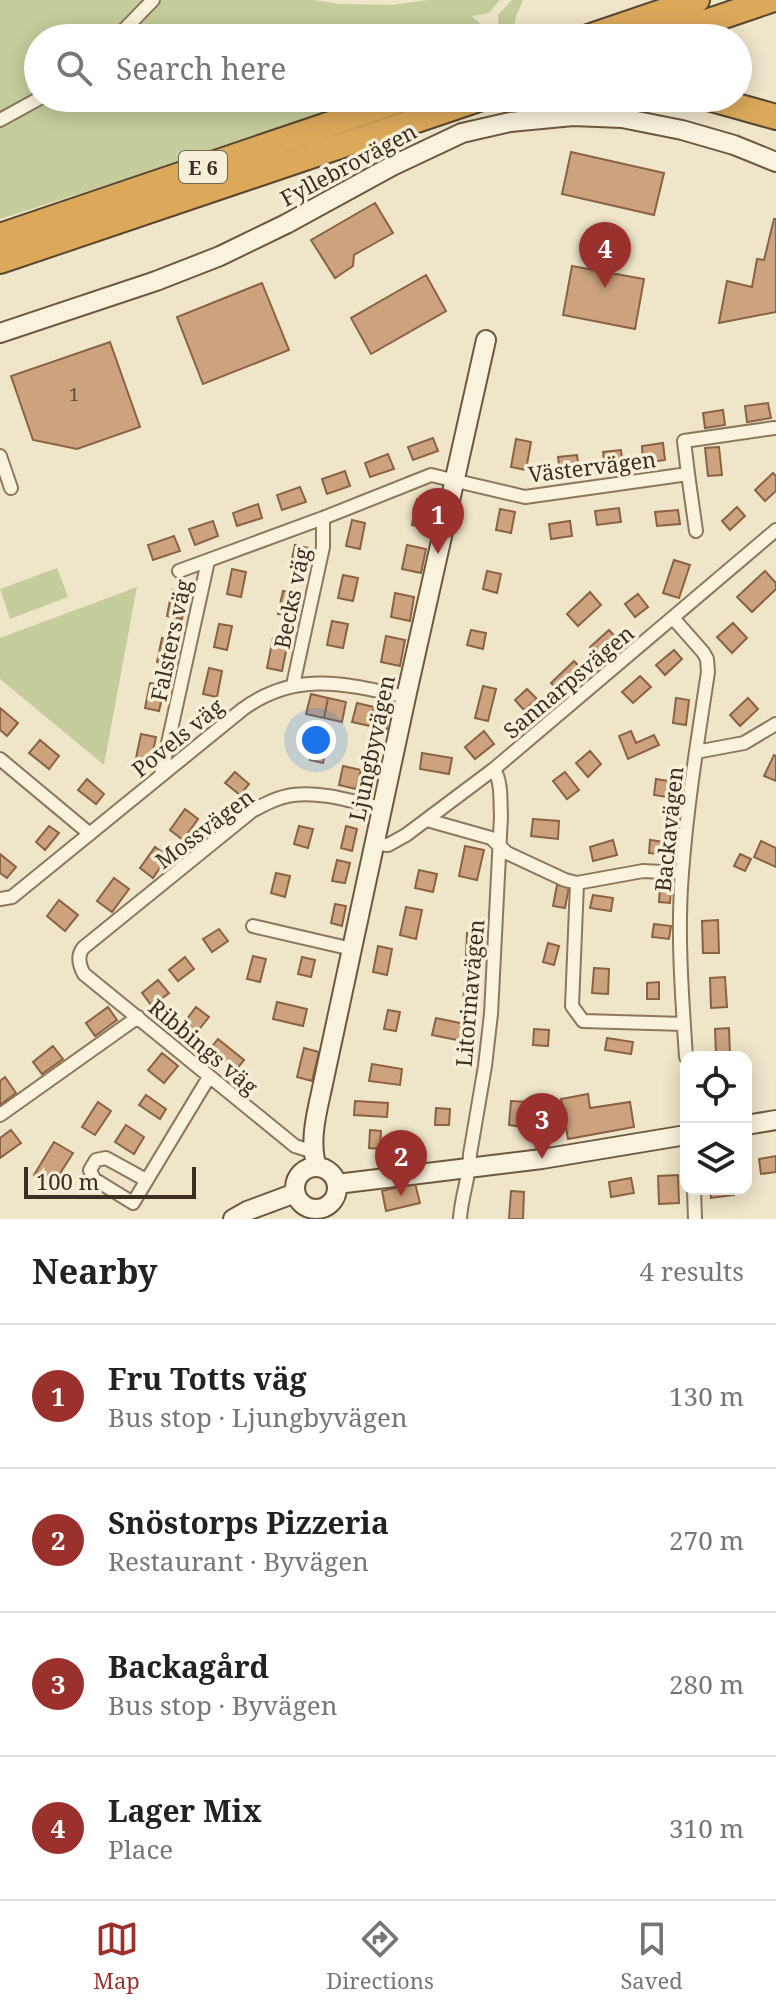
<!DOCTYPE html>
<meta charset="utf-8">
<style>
:root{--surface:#fff;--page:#f6f6f6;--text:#222;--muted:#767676;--line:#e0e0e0;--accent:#9a312d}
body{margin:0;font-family:"Noto Serif",serif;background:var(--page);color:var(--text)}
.controls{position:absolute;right:24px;bottom:24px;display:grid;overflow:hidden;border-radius:16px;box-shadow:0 4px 20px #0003}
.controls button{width:72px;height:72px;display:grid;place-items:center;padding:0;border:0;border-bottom:2px solid var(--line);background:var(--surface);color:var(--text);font:40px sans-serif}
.scale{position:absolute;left:24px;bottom:20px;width:172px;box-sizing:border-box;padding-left:8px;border:4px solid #3c2f21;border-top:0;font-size:22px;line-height:28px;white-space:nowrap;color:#3c2f21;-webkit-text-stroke:6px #f6efd8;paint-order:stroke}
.you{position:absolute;left:316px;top:740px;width:28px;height:28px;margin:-20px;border:6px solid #fff;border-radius:50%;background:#1a73e8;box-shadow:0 0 0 12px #1a73e833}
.badge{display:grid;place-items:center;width:52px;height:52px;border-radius:50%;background:var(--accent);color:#fff;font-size:26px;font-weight:700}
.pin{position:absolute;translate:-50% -66px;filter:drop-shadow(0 2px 4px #0008)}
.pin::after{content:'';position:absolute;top:42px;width:28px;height:24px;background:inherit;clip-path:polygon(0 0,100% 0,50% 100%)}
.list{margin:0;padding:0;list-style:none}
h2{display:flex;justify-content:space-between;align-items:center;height:104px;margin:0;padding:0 32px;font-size:34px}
h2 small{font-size:26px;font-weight:400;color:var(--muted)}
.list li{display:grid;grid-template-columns:52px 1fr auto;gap:24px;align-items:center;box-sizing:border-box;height:144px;padding:0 32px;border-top:2px solid var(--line)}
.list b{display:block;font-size:30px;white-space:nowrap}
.list p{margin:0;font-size:26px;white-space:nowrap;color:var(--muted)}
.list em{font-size:26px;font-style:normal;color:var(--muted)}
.icon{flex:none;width:44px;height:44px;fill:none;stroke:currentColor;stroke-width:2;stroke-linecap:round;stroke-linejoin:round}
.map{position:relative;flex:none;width:776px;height:1219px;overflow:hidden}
.search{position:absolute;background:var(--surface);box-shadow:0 4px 20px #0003;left:24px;right:24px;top:24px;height:88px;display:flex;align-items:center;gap:20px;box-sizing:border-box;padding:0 28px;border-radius:44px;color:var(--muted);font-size:30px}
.sheet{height:680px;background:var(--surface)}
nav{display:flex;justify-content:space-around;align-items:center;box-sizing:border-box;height:112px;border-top:2px solid var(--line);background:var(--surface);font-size:22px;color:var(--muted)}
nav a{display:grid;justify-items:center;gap:4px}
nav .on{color:var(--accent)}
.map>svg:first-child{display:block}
.green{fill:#c5cd9c}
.building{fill:#cda37f;stroke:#8b6243;stroke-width:2}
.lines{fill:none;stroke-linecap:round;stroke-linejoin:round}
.street-casing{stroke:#8b785d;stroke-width:16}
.secondary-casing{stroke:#6d5940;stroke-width:22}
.highway-casing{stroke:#594631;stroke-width:28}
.street{stroke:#f9f2dc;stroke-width:12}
.secondary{stroke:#f9f2dc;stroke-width:18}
.highway{stroke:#dca95b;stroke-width:24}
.labels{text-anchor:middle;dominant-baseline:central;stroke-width:7;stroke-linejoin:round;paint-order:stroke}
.number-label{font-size:18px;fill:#604c38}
.shield{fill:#f6efd8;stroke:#746958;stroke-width:2}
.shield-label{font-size:20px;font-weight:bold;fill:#3c2f21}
.street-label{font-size:22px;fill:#3c2f21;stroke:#f6efd8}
</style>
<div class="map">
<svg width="776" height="1219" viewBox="0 0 776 1219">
<rect width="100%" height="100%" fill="#efe5c9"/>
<!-- green -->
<path class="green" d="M0,0H314L340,4L392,5L428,0H500L489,13L472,16L487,30V38H38V98H379L0,219Z
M512,0H523L516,16L512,38H499L498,15Z
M57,568L68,597L10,619L0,589Z
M137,587L104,765L0,679V638Z"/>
<!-- building -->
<path class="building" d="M571,152L664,173L654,215L562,194Z
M375,203L393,233L354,255L353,266L335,278L311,240Z
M774,219H776V312L719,323L727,281L752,287L757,259L764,260Z
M572,266L644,279L635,329L563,315Z
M426,275L446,311L371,354L351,318Z
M262,283L289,350L203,384L177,317Z
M110,342L140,427L77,449L33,440L11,376Z
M768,403L771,418L747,422L745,406Z
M723,410L725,425L705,428L703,413Z
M433,438L438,451L413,460L408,447Z
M516,439L531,442L526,470L511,467Z
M663,443L665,460L643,463L642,446Z
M719,447L722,475L708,476L705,448Z
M621,450L623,466L605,468L603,452Z
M388,454L394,469L370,477L365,463Z
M577,455L579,470L560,472L558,457Z
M345,471L350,486L327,494L322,479Z
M773,473L776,476V491L765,501L755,490Z
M300,487L306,502L282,510L277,495Z
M417,499L435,503L430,529L412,525Z
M258,504L262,518L237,526L233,513Z
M737,507L745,516L730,530L722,521Z
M619,508L621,522L597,525L595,511Z
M500,509L515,512L511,533L496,530Z
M678,510L680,524L657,526L655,512Z
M352,520L365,523L360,549L346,546Z
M213,521L218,536L195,545L189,529Z
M570,521L572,536L551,539L549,524Z
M174,536L180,551L153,560L148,545Z
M295,545L308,548L304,571L290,568Z
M407,545L426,549L421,573L402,569Z
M674,560L690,565L679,598L663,593Z
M232,569L246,572L241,597L227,594Z
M487,571L501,574L497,593L483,589Z
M765,571L776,583V589L752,612L737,597Z
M343,575L358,578L353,601L338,598Z
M172,590L187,594L182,619L167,616Z
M283,591L299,594L294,617L278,614Z
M590,592L601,605L578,626L567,614Z
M395,593L414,597L410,621L391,617Z
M638,594L648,607L635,617L625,604Z
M332,621L348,624L343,648L327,645Z
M733,623L747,638L732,653L717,637Z
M219,624L232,626L227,650L214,647Z
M471,630L486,633L483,649L467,645Z
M609,630L618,640L599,657L590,647Z
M386,636L405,640L400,666L381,662Z
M162,638L175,641L170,665L157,662Z
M273,638L288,641L282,671L267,668Z
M674,650L682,659L665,675L656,665Z
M574,661L587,675L564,696L551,683Z
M209,668L222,671L217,697L203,694Z
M640,676L651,687L633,703L622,692Z
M150,683L165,685L159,711L145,708Z
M483,686L496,689L488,721L475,718Z
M527,689L537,699L524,710L515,700Z
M311,694L328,698L324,718L306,714Z
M328,698L346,702L342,722L324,718Z
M676,698L689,700L686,725L673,723Z
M748,698L758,709L740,726L730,715Z
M357,703L374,707L370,726L352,722Z
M374,707L391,711L387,730L370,726Z
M0,708L18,723L7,736L0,730Z
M484,731L494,744L475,759L465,747Z
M631,731L636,743L654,735L659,745L628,759L619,736Z
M141,734L156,737L150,766L135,763Z
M316,735L329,738L323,763L310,760Z
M40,740L59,756L49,769L29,753Z
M590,751L601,764L588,777L576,763Z
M422,753L452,758L449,774L420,769Z
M774,755L776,756V781L764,776Z
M343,766L361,770L356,789L339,785Z
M361,770L378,774L374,793L356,789Z
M235,772L249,784L240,795L225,783Z
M565,772L579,790L567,799L553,781Z
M87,779L104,794L96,804L78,790Z
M656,779L676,782L674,798L654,795Z
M185,809L198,819L183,840L170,830Z
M533,819L559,821L558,839L531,836Z
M49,826L59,833L45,850L36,842Z
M299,826L313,829L308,848L294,844Z
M346,826L357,829L352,851L341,848Z
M613,840L617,855L593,861L590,847Z
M650,840L673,843L672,855L649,853Z
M761,841L776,848V867L754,857Z
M465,846L484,850L477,880L459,876Z
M155,847L168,856L153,878L140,868Z
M0,854L16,867L7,878L0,873Z
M740,854L751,859L745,871L734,866Z
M337,860L350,863L345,883L332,881Z
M419,870L437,874L433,892L415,888Z
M276,873L290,876L285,897L271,893Z
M114,878L129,889L112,912L97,901Z
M557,885L569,887L565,908L553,906Z
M660,886L671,887L670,903L659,902Z
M593,895L613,898L611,911L590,908Z
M59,900L78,915L65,931L47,916Z
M335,904L346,906L342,926L331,923Z
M406,907L422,910L416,939L400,935Z
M718,920L719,953H703L702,921Z
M654,924L671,926L669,939L652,937Z
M219,929L228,941L212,952L203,939Z
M467,933H483L481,958L466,957Z
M548,943L559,946L554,965L543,962Z
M378,946L392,949L387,975L373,972Z
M253,956L266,959L260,982L247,979Z
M185,957L194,969L178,981L169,970Z
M302,957L315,960L311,977L298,974Z
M594,968L609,969L608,994L592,993Z
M725,977L727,1007L711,1008L710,978Z
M158,980L169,993L152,1006L142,993Z
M465,982L478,984L476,1003L463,1001Z
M659,982V999H647V983Z
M277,1002L307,1009L303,1026L273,1019Z
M108,1007L117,1020L95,1036L86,1023Z
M196,1007L209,1017L193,1037L181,1027Z
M388,1010L400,1012L396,1031L384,1029Z
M436,1018L465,1024L462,1041L432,1035Z
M729,1028L730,1055L716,1056L715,1029Z
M534,1029L549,1030L548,1046L533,1045Z
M607,1038L633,1042L631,1054L605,1050Z
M218,1039L244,1060L236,1070L210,1049Z
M53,1046L63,1059L42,1074L33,1062Z
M304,1048L319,1052L312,1081L297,1077Z
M162,1053L178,1066L164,1083L148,1070Z
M372,1064L402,1069L400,1085L369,1081Z
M5,1077L16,1093L0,1105V1081Z
M588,1094L590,1108L630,1102L634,1127L568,1139L561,1099Z
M146,1095L166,1109L160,1119L139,1105Z
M355,1101L388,1103L387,1117L354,1115Z
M511,1101L527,1102L524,1127L509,1125Z
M98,1102L111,1111L95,1135L82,1127Z
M436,1108L450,1109L449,1125H435Z
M126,1125L144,1137L134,1154L115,1142Z
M11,1130L21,1143L0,1158V1138Z
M370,1130L381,1131L380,1149L369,1148Z
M54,1142L73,1153L52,1186L34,1175Z
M776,1156V1172L761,1174L759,1159Z
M678,1175L679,1203L659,1204L658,1176Z
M631,1178L634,1193L611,1197L609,1182Z
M415,1183L420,1203L386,1211L382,1191Z
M710,1189H733L734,1195L711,1198Z
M511,1191L524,1192L523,1219H509Z"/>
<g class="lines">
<defs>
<path id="street" d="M116,38L153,0
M0,120L40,98
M0,456L11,488
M688,474L684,441L774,428
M179,571L323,518L431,475L525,497L688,474L696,531
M673,618L703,652L707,659L708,672C698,738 687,805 682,873C677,933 682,996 686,1057
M293,685L323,547V518
M696,752L744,743L776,724
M0,759L90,834
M161,775L208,561
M427,820L491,838L507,853L565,880L577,883L643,871L682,873
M375,844L388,845L406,835L494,769L776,530
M577,883L572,1006L583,1021L684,1024
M0,899L12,897L243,709C297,670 346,684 406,697
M253,926L352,949
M0,1115L138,1017
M314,1152L295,1146L84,974C79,965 77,956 83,948L252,811C265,804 278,797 293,795C323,791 353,802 382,808
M146,1180L106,1158L96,1160L90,1170L94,1179L133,1203L209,1077
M694,1189L695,1219
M460,1219C461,1197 470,1176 470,1154L485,1066L491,1014L501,816C500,800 502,783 494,769"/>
<path id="secondary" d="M0,333L156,281L220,256L286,224L392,166L462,133L510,122L573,116L622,118L682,130L734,145L776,162
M746,1125L776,1120
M295 1188a21 21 0 1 1 42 0a21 21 0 1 1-42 0Z
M317,1167C309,1144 316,1115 321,1093L406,697L486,340
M337,1184L542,1159L686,1135
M233,1219L247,1211L290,1195L295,1190"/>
<path id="highway" d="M585,38L697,0
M659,38L771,0
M708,98L776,117
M0,236L407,98
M0,261L482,98"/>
</defs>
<!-- street casing -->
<use href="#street" class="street-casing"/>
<!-- secondary casing -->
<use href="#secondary" class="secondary-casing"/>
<!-- highway casing -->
<use href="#highway" class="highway-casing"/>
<!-- street -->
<use href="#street" class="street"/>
<!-- secondary -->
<use href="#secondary" class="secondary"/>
<!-- highway -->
<use href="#highway" class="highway"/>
</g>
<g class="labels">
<!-- number labels -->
<g class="number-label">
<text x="74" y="394">1</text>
</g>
<!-- shield labels -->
<rect class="shield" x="179" y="151" width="48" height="32" rx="6"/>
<g class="shield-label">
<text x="203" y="167">E 6</text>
</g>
<!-- street labels -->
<g class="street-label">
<text transform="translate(348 164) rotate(-28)">Fyllebrovägen</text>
<text transform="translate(592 466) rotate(-7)">Västervägen</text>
<text transform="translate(291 598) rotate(-78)">Becks väg</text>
<text transform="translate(170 640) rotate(-78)">Falsters väg</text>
<text transform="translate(568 681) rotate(-40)">Sannarpsvägen</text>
<text transform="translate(177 737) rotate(-39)">Povels väg</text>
<text transform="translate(371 748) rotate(-78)">Ljungbyvägen</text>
<text transform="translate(204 828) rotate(-37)">Mossvägen</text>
<text transform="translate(668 829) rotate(-84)">Backavägen</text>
<text transform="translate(469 993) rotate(-85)">Litorinavägen</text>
<text transform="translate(204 1046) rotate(40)">Ribbings väg</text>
</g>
</g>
</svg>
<div class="controls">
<button><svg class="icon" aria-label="locate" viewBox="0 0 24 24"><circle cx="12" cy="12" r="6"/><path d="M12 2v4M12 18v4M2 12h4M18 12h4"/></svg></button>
<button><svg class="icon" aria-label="layers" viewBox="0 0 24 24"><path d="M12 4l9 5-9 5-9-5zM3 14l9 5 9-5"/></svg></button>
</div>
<div class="scale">100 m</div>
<div class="you"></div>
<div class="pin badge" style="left:438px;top:554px">1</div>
<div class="pin badge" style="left:401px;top:1196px">2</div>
<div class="pin badge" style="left:542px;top:1159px">3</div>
<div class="pin badge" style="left:605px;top:288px">4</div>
<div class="search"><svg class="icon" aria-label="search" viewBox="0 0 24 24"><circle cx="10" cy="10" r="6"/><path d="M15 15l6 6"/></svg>Search here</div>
</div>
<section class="sheet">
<h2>Nearby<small>4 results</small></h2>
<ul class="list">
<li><span class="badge">1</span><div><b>Fru Totts väg</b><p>Bus stop · Ljungbyvägen</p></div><em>130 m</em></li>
<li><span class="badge">2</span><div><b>Snöstorps Pizzeria</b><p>Restaurant · Byvägen</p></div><em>270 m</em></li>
<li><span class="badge">3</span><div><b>Backagård</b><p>Bus stop · Byvägen</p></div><em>280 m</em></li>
<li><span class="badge">4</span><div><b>Lager Mix</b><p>Place</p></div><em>310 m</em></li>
</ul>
</section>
<nav>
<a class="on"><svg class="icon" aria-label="map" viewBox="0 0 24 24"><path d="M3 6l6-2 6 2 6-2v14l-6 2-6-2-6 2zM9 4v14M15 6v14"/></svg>Map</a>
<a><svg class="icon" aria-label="directions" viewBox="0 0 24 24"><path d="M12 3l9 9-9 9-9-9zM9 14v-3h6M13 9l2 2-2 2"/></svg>Directions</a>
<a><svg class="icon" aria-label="saved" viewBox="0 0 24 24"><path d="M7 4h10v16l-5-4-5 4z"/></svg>Saved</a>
</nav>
